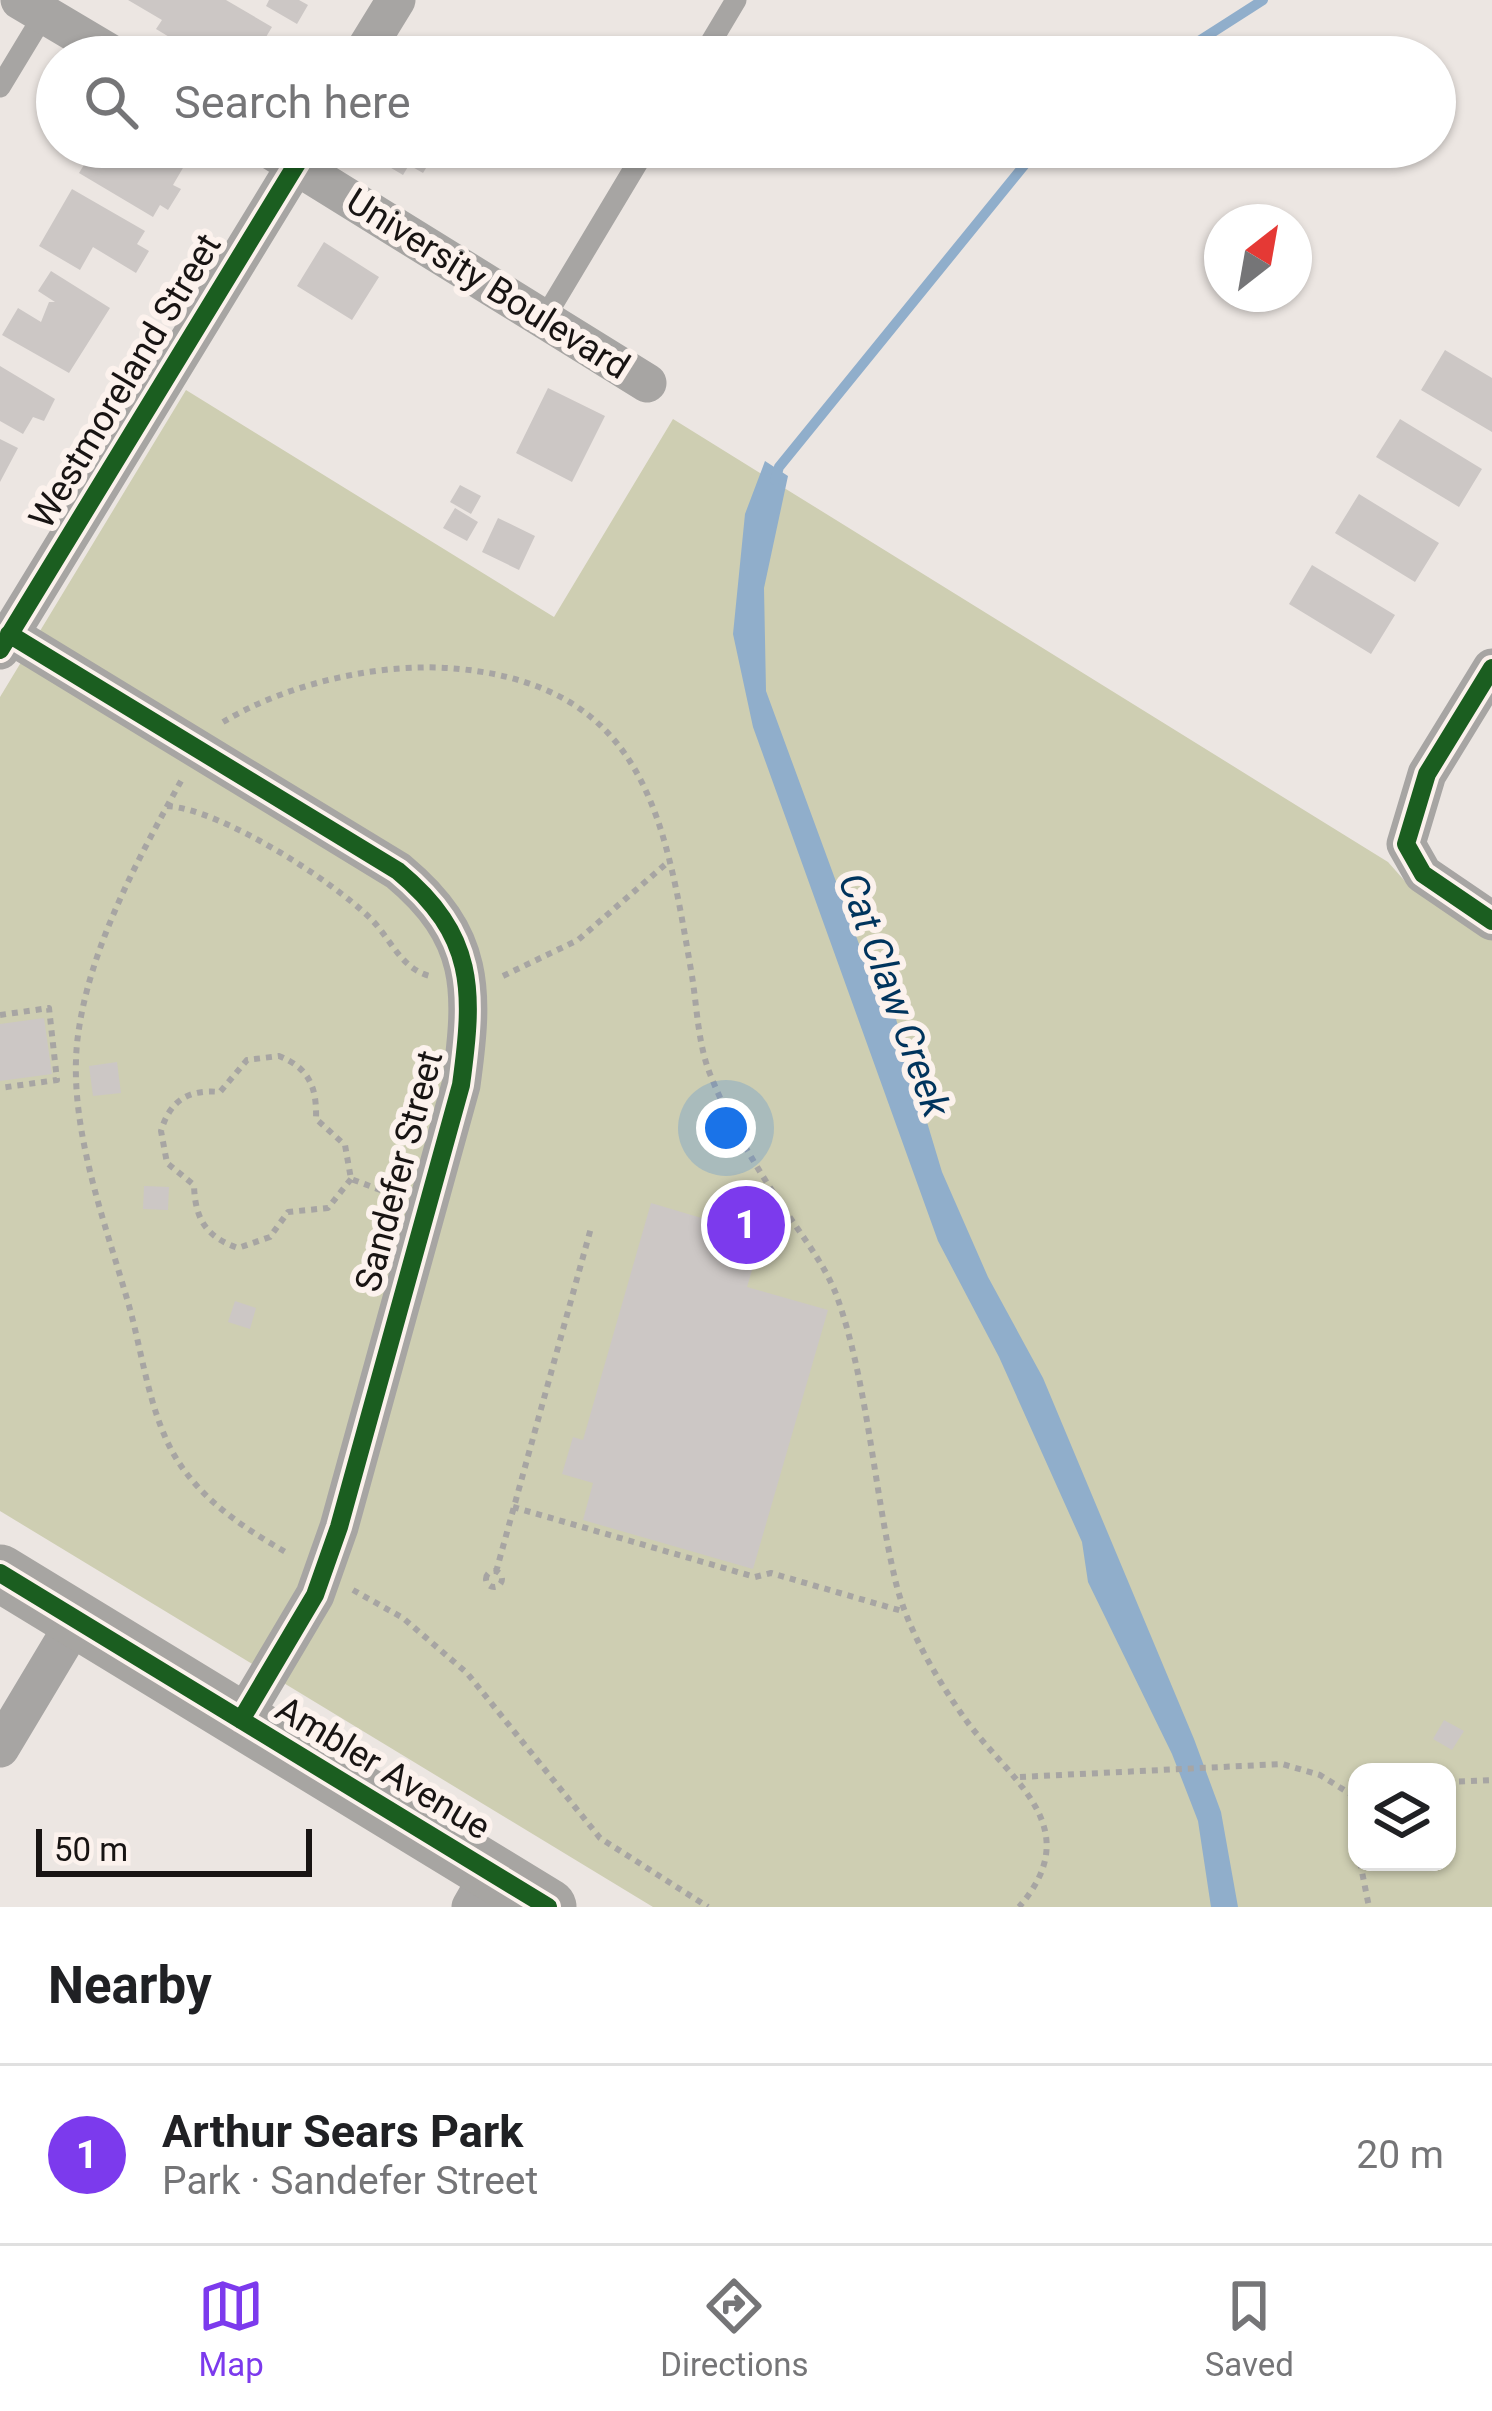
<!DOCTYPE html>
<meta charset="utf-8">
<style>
:root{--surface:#fff;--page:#f2f2f2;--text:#202124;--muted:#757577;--line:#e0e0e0;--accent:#7c3aed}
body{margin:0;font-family:Roboto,sans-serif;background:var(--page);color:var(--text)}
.controls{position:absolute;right:36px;bottom:36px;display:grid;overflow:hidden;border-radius:24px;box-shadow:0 3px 9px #0004}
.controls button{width:108px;height:108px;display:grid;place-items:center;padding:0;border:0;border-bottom:3px solid var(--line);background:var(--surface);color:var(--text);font:60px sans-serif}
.compass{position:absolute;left:1204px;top:204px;width:108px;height:108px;border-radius:50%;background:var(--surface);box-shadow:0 3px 9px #0004;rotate:31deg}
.scale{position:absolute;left:36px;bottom:30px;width:276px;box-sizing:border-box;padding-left:12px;border:6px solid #181413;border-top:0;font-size:33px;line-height:42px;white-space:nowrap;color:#181413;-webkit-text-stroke:9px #fcf2ed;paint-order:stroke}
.you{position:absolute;left:726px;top:1128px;width:42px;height:42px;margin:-30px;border:9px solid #fff;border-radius:50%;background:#1a73e8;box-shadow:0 0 0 18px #1a73e833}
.badge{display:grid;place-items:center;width:78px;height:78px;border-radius:50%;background:var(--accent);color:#fff;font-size:39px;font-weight:700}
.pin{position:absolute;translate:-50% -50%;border:6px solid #fff;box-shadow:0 3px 12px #0006}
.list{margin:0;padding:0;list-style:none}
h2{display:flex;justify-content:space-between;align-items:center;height:156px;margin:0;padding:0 48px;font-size:51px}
h2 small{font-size:39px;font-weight:400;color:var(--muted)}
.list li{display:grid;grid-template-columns:78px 1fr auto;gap:36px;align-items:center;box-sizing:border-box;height:180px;padding:0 48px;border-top:3px solid var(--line)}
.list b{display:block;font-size:45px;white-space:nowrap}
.list p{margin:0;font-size:39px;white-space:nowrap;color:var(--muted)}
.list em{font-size:39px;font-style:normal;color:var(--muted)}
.icon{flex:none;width:66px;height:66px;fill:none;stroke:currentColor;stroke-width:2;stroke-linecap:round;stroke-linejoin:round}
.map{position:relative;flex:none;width:1492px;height:1907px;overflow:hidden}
.search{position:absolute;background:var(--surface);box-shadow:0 3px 9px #0004;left:36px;right:36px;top:36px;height:132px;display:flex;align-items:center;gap:30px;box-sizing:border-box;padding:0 42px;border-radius:66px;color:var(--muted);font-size:45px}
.sheet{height:336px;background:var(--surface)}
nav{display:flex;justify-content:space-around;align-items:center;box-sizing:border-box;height:168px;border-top:3px solid var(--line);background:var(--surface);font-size:33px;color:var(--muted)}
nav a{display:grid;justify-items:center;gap:6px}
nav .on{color:var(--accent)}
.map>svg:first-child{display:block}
.green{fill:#ceceb2;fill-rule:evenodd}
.water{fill:#90aecb}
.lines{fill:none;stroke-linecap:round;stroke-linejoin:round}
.stream{stroke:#90aecb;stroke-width:10}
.building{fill:#ccc7c5}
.path{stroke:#a7a5a3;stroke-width:6;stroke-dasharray:6 6;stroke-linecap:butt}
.service{stroke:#a7a5a3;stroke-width:21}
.minor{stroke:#a7a5a3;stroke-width:39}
.secondary{stroke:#a7a5a2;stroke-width:57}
.cycleway-casing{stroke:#fcf2ed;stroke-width:26}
.cycleway{stroke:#1b5e20;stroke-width:18}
.labels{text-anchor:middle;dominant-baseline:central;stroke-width:12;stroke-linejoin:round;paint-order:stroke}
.street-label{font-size:36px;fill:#181413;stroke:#fcf2ed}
.water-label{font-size:39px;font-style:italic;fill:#00345d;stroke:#fcf2ed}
</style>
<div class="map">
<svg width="1492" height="1907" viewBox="0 0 1492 1907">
<rect width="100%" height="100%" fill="#ece6e2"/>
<!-- green -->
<path class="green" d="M186,390L554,617L673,419L1388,862L1411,888L1492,940V1907H653L0,1511V697ZM1357,1772H1447V1862H1357Z"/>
<!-- water -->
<path class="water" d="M765,461L788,476L764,588L766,691L863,955L896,1019L942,1172L988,1277L1043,1378L1194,1739L1221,1812L1238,1907H1211L1198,1821L1172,1754L1088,1582L1082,1542L999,1357L938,1241L753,727L733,634L745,514Z"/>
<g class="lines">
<!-- stream -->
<path class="stream" d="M1174,57L1263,0
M775,480L779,467L1039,147"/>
</g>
<!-- building -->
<path class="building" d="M128,0H226L272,27L254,57H228L192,37L186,47L156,29L162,20Z
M269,0H299L308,5L297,24L266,6Z
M468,39L499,57H457Z
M95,147H162L187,161L173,185L181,189L168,210L160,205L153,217L79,173Z
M381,147H439L423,173L409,165L403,175L381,162L387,151Z
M72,189L145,231L137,244L149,251L136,273L93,247L80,270L39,246Z
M324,242L379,277L352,320L297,286Z
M51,271L110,308L69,373L2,335L18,308L41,322L49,302H55L38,291Z
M1445,350L1492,378V432L1421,390Z
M0,366L55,399L44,421L33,417L23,434L0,421Z
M548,388L605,416L572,482L516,453Z
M1400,419L1482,469L1459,507L1376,457Z
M0,439L18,448L0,482Z
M460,485L481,496L471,514L450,502Z
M1359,494L1439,543L1415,582L1335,533Z
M455,508L478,522L467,541L443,528Z
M498,518L535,536L519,570L482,552Z
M1312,565L1395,615L1371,654L1289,604Z
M44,1018L52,1074L0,1081V1024Z
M117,1062L121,1093L93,1096L89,1066Z
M144,1186L169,1187L168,1210L143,1209Z
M651,1203L762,1236L747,1287L828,1310L753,1569L583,1520L593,1483L562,1474L573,1437L583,1440Z
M235,1301L256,1308L250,1329L228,1322Z
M1444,1720L1464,1731L1452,1750L1433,1739Z"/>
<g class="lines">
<!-- path -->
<path class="path" d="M223,722C288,683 384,661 460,669C646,688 665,819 692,976C697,1007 698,1044 710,1074C728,1119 752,1161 779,1201C798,1231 823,1261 836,1294C867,1378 874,1490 895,1579C906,1627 935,1676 963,1716C1007,1779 1090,1825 1019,1907
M181,781C139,857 90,946 78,1035C66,1126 107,1226 131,1313C143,1359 150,1411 173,1453C199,1499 245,1529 289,1554
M167,806C220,809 332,880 371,919C391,939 401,969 430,976
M503,976L578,940L667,863
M0,1015L49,1008L57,1080L0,1088
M351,1179L328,1208L288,1212L270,1237L238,1248C206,1237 195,1219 194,1185L167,1163L161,1131C170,1100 189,1089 220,1092L247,1060L279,1056C309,1068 317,1087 316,1119L345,1145L351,1179L394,1195
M513,1507L755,1577L771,1573L902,1611
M486 1579a8 8 0 1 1 16 0a8 8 0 1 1-16 0Z
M496,1572L591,1228
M353,1590L403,1618L467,1673L600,1838L708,1907
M1020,1777L1282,1764L1320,1775L1357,1798
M1447,1782L1492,1780
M1360,1862L1369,1907"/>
<!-- service -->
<path class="service" d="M702,57L736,0
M0,87L46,11
M544,319L647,147"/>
<!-- minor -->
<path class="minor" d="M20,0L116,57
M361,57L396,0
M266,147L647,383
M9,634L398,871C476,936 474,990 461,1085L339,1527L315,1595L241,1720
M0,650L307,147
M1492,668L1427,774L1406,844L1423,874L1492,921
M0,1748L76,1621
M471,1907L491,1872"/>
<!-- secondary -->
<path class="secondary" d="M0,1573L548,1907"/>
<defs>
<path id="cycleway" d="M9,634L398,871C476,936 474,990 461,1085L339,1527L315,1595L241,1720
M0,650L307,147
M1492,668L1427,774L1406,844L1423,874L1492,921
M0,1573L548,1907"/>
</defs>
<!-- cycleway casing -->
<use href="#cycleway" class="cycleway-casing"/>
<!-- cycleway -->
<use href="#cycleway" class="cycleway"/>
</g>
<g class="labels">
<!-- street labels -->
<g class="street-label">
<text transform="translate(488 284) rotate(32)">University Boulevard</text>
<text transform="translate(125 381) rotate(-59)">Westmoreland Street</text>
<text transform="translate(399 1171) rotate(-75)">Sandefer Street</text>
<text transform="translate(383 1768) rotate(31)">Ambler Avenue</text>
</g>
<!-- water labels -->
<g class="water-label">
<text transform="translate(894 995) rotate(70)">Cat Claw Creek</text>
</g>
</g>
</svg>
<div class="controls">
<button><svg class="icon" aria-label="layers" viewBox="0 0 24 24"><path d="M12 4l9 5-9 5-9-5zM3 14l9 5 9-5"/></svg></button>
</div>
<svg class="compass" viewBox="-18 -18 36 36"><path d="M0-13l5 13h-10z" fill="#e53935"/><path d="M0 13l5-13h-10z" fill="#757577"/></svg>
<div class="scale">50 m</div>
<div class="you"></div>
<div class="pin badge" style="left:746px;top:1225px">1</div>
<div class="search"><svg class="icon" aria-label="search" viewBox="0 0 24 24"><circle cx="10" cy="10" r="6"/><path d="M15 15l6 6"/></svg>Search here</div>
</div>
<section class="sheet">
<h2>Nearby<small></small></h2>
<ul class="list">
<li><span class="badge">1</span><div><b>Arthur Sears Park</b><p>Park · Sandefer Street</p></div><em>20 m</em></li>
</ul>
</section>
<nav>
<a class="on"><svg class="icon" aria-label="map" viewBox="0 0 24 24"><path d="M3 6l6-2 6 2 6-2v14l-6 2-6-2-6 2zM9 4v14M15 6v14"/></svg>Map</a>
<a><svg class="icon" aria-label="directions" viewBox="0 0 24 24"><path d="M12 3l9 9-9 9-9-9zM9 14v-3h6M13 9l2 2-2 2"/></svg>Directions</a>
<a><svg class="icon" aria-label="saved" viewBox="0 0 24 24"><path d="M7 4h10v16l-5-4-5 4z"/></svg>Saved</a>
</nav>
